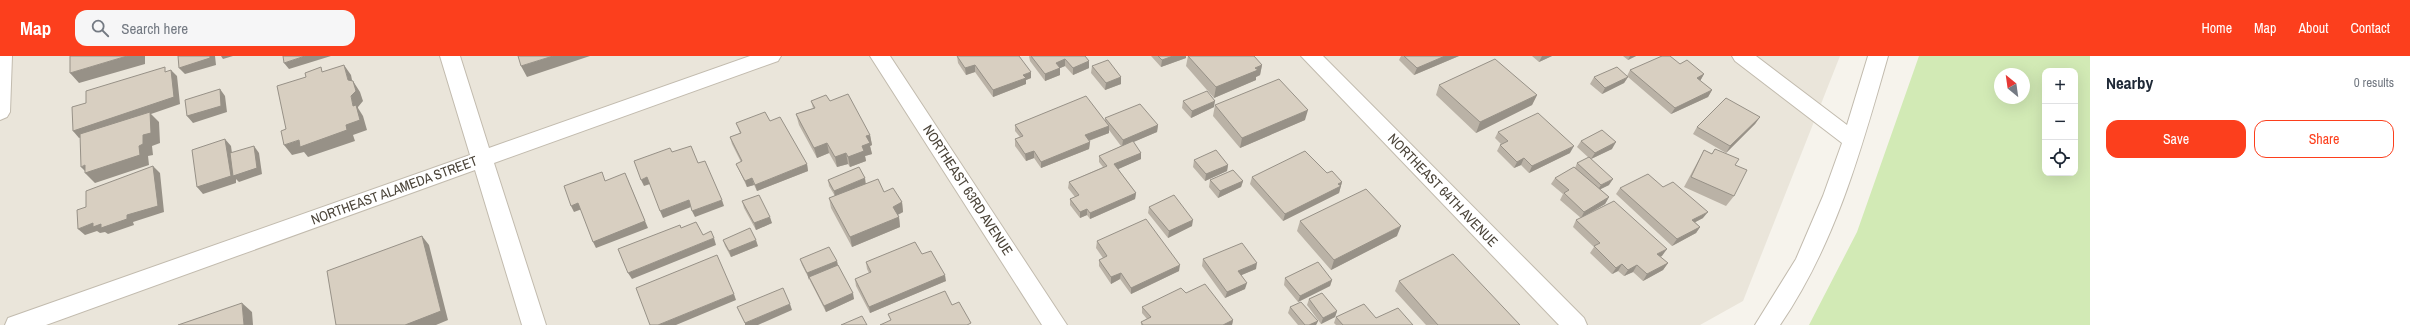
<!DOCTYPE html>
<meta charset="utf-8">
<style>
:root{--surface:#fff;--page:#f6f6f7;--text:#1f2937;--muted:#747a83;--line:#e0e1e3;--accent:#fc3f1d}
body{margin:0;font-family:"Archivo Narrow",sans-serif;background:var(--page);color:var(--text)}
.controls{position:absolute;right:12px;top:12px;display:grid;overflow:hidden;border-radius:8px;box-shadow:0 4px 16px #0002}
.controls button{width:36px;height:36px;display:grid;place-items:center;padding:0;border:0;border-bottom:1px solid var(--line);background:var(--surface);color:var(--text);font:20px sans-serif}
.compass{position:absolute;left:1994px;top:12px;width:36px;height:36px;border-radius:50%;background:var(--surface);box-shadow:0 4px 16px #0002;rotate:331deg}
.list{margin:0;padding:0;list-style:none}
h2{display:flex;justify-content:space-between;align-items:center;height:52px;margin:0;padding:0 16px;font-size:17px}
h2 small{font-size:13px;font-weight:400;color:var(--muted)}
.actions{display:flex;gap:8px;padding:12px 16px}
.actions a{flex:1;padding:9px 0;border:1px solid var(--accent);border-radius:12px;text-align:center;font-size:14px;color:var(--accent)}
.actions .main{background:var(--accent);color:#fff}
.icon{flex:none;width:22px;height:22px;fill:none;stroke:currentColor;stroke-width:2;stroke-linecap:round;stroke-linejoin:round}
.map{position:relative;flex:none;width:2090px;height:269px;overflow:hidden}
header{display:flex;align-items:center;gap:24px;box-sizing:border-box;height:56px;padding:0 20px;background:var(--accent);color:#fff}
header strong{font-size:19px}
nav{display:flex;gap:22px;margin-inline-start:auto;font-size:14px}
.search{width:280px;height:36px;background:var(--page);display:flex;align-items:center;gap:10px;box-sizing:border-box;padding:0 14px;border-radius:12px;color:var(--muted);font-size:15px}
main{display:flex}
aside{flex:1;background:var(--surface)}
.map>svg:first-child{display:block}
.residential{fill:#eae5da}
.green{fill:#d2eab5;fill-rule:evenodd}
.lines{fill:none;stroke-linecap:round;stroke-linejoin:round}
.minor-casing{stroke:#c2bbae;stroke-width:2}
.minor{fill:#fff;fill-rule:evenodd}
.wall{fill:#bab2a6}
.shaded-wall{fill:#979187}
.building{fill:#d8cfc1;stroke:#979187}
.labels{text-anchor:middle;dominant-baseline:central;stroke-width:4;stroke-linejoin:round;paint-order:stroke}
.street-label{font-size:14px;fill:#4b4439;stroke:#fff}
</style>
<header>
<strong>Map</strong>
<div class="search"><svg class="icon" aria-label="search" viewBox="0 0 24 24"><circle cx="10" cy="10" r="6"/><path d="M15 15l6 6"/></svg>Search here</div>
<nav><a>Home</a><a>Map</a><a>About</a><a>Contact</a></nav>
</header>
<main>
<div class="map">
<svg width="2090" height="269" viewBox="0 0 2090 269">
<rect width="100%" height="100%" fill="#f6f3ec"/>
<!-- residential -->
<path class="residential" d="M0,0H1840L1743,245L1700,269H0Z"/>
<!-- green -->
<path class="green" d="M1919,0H2090V269H1809L1857,176ZM2045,15H2075V117H2045ZM2000,18H2024V42H2000Z"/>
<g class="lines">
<defs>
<path id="minor" d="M0,0H12L10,56L7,61L0,64Z
M440,0H460L489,92L750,0H781L778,5L494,107L546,269H522L475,114L46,269H5L8,262L470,99Z
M870,0H890L1067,269H1042Z
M1301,0H1323L1584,262L1587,269H1559Z
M1732,0H1756L1847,69L1868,0H1888C1861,94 1836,187 1780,269H1755L1796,203L1823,140L1842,87L1735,5Z"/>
</defs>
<!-- minor casing -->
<use href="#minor" class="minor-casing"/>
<!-- minor -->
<use href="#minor" class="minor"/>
</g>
<!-- wall -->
<path class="wall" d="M957,0L1031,22L1026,24V28L993,41L975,16L966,19L958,7Z
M1029,0H1085L1089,5V12L1073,19L1065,10L1060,12V19L1045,25L1030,5Z
M1151,0H1186V2L1161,11Z
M1188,0L1262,9L1260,19L1256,21V24L1214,42L1186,10Z
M1401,0H1459L1414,19L1399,4Z
M1532,0H1552L1539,6Z
M1623,0H1636L1628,4Z
M1680,8L1704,18L1700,25L1712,34L1708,41L1671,58L1628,21L1624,27L1602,38L1590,28L1594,21L1627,20L1630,14Z
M1092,10L1121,21V28L1105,34L1091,17Z
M1439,29L1537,39L1532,49L1476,77L1436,39Z
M811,45H830L870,79L872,89L870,90L872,98L865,100L866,105L850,111L848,108L837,111L829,97L817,102L799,69L796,58L813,52Z
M1183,45L1214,51L1191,62L1182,52Z
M1215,49L1305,64L1240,92L1213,60Z
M1760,61L1755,68L1726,97L1693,78L1697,71Z
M1105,62L1158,69L1157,76L1133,86L1141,97V103L1118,113L1136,137L1135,143L1090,163L1087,159L1080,162L1070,149V143L1075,141L1068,132L1069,126L1103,111L1099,106V100L1121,90L1109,74V77L1089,85L1090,86L1089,93L1041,112L1034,102L1026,105L1015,90V83L1020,81L1015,75V69L1105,65Z
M770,65L807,108L808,115L757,135L754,129L747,131L739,114L736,108L741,106L732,88L730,81L740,77L736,67Z
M1498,76L1570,97L1529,117L1521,109L1514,112L1497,95L1500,89L1501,88L1495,82Z
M1581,85L1612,93L1591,103L1609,129L1600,133L1609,141L1605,148L1581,162L1560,144L1563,138L1551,128L1555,122L1575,112L1577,107L1589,102L1577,91Z
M1715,93L1735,109L1734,140L1726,150L1684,131L1698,105L1704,94L1712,98Z
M1194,104L1228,109L1227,115L1205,125L1193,111Z
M1327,117L1342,126L1339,137L1283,165L1250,128L1252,121Z
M828,124L866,127L884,136L902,146L903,156L898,159L899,161L900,171L852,191L831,152L829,142L835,140L829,130Z
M1210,124L1243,125L1241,131L1218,142L1209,131Z
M1663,131L1703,162L1695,166L1700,171L1696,177L1672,190L1616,138L1620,132Z
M742,145L772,167L756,174L744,152Z
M1149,151L1192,170L1168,182L1148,157Z
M1576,164L1662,200L1660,201L1668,207L1663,214L1643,225L1633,216L1624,220L1618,215L1612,218L1590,197L1594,191L1573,171Z
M1300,165L1397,180L1331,214L1297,175Z
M723,184L758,190L731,201L725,190Z
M1097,185L1179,215L1131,238L1120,223L1111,228L1099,210V204L1103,202L1096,192Z
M922,198L946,225L870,257L856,230L855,223L869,217L867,213L866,206Z
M800,203L837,205L838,209L854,243L826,256L802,209Z
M1203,203L1256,213L1241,219L1245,233L1225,242L1202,210Z
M1285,222L1332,224L1330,230L1298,246L1284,229Z
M1399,225L1520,269H1426L1395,235Z
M1186,237L1233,264L1232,269H1141V266L1147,263L1142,257V251Z
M1309,243L1337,255L1335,261L1321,268L1307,249Z
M1290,251L1318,265L1316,269H1298L1288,257Z
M1336,261L1376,262L1413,269H1336L1334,267Z"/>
<!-- shaded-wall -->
<path class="shaded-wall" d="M127,0H145V8L79,27L70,17Z
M210,0H215L216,9L185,18L179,12Z
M221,0H233L223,3Z
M305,0H331L289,13L284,7Z
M553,0H590L527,21L521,10Z
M1173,0H1186V2L1161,11L1162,4Z
M1445,0H1459L1414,19L1417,12Z
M1542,0H1552L1539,6Z
M1630,0H1636L1628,4Z
M1065,3V10L1058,13L1060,12V19L1045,25V18L1056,7Z
M1089,5V12L1073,19V12Z
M344,9L351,19L354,34L348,24Z
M975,9V16L966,19L965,12Z
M1262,9L1260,19L1256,21V24L1214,42L1216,31Z
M171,14L177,20L180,48L151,58L159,66L160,87L152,90L153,99L148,100L149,109L95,127L85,117L86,116L81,111L139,90L150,58L79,82L73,75Z
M1031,16V22L1026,24V28L993,41V34L1023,19Z
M1704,18L1700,25L1697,22Z
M1121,21V28L1105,34L1106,27Z
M1628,21L1624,27L1602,38L1605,32Z
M353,25L360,36L363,45L358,51V52L363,60L367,74L353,79L355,85L308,101L304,96L292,99L284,89L346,69L353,50L351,40Z
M220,33L225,40L227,56L193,67L187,60Z
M1712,34L1708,41L1671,58L1675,52Z
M1537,39L1532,49L1476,77L1480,66Z
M1215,45L1214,51L1191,62L1192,55Z
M1308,54L1305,64L1240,92L1242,82Z
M1760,61L1755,68L1726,97L1730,90Z
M1158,69L1157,76L1122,91L1123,84Z
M1109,70V77L1085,86V79Z
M870,79L872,89L870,90L872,98L865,100L866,105L850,111L848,101L862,90L866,80Z
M225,83L231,90L235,119L254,90L259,97L262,118L239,126L236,123V127L203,138L197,131Z
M1090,86L1089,93L1041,112V106Z
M1616,86L1612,93L1591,103L1595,97Z
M827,87L829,97L817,102L814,92Z
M1574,90L1570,97L1529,117L1532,110Z
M1034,95V102L1026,105L1025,98Z
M846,97L848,108L837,111L835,101Z
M1141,97V103L1114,115V108Z
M1524,102L1521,109L1514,112L1517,106Z
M807,108L808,115L757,135L755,129Z
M1228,109L1227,115L1205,125L1206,118Z
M153,110L160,117L164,156L133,166L134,169L108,178L105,176L100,177L97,175L85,179L78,173L93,167L101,168L127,159Z
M647,121L650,128L644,130L641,124Z
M752,122L754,129L747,131L745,125Z
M865,122L866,129L835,141L834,135Z
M1613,123L1609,129L1597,135L1601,129Z
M628,124L648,172L596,192L593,186Z
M1243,125L1241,131L1218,142L1220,135Z
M1342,126L1339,137L1283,165L1285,158Z
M1136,137L1135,143L1090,163V157Z
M1609,141L1605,148L1581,162L1584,156Z
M689,144L691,151L663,162L660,155Z
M722,144L724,150L695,161L692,155Z
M902,146L903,156L895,160L893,151Z
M578,147L582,153L574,156L571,150Z
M1087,153V159L1080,162V156Z
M1708,156L1703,162L1688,170L1692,164Z
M770,161L772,167L756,174L754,167Z
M899,161L900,171L852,191L850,181Z
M1193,164L1192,170L1168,182L1169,175Z
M1401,170L1397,180L1331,214L1334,204Z
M1700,171L1696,177L1672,190L1677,183Z
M422,180L429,189L448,264L436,269H405Z
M714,182L716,189L632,223L628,217Z
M756,184L758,190L731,201L729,195Z
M1667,193L1662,200L1652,204L1657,198Z
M837,205L838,211L809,221V224L807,217Z
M1257,207L1256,213L1237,221L1238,215Z
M1668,207L1663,214L1643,225L1647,218Z
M1622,208L1618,215L1612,218L1616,212Z
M1180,209L1179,215L1131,238V232Z
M1637,209L1633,216L1624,220L1628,214Z
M1121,217L1120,223L1111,228V221Z
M945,219L946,225L870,257L869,251Z
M1332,224L1330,230L1298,246L1300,240Z
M1247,227L1245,233L1225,242L1227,236Z
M853,237L854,243L826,256L824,250Z
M734,238L736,244L676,269H658Z
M242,247L252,256L253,269H244Z
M790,248L792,254L758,269H745V267Z
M1337,255L1335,261L1321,268L1323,262Z
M1233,264L1232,269H1223Z
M1318,265L1316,269H1309Z"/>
<!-- building -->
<path class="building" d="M70,0H127L70,17Z
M178,0H210V2L179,12Z
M283,0H305L284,7Z
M518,0H553L521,10Z
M957,0H1019L1031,16L1023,19L1026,22L993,34L975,9L965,12Z
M1031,0H1085L1089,5L1073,12L1065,3L1056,7L1060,12L1045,18Z
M1158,0H1173L1162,4Z
M1188,0H1254L1262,9L1255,12L1258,14L1216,31Z
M1404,0H1445L1417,12Z
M1662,0H1670L1680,8L1687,4L1704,18L1697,22L1712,34L1675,52L1630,14Z
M1495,3L1537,39L1480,66L1439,29Z
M1108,4L1121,21L1106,27L1092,10Z
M344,9L348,24L353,25L356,35L351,40L353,50L356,49L360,64L346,69L347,74L300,91L299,84L284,89L281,75L286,73L277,30L306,21L305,17L321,11L322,16Z
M165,11V16L171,14L174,41L73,75L72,51L86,47V35Z
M1617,11L1628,21L1605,32L1594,21Z
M1279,23L1308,54L1242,82L1215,49Z
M220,33L221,50L187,60L185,44Z
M1207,35L1215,45L1192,55L1183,45Z
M848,38L870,79L866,80L870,87L862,90L864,95L848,101L846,97L835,101L827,87L814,92L796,58L815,52L811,45L826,39L830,45Z
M1086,40L1109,70L1085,79L1090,86L1041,106L1034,95L1025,98L1015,83L1023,80L1015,69Z
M1726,42L1760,61L1730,90L1697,71Z
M1140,48L1158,69L1123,84L1105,62Z
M150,56L151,77L143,79V88L139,90L140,99L85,117V109L81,111L80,78Z
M765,56L770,65L780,61L807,108L755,129L752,122L745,125L736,108L742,105L730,81L741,77L736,67Z
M1538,57L1574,90L1532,110L1524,102L1517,106L1500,89L1508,85L1498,76Z
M1602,74L1616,86L1595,97L1581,85Z
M225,83L231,120L197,131L192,94Z
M1133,85L1141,97L1114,108L1136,137L1090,157L1087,153L1080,156L1070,143L1079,139L1069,126L1107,110L1099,100Z
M254,90L257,112L233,120L230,97Z
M691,90L698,107L705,105L722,144L692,155L689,144L660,155L647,121L641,124L634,105L670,92L672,96Z
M1715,93L1739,103L1735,109L1747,114L1734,140L1691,121L1704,94L1712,98Z
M1216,94L1228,109L1206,118L1194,104Z
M1305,95L1327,117L1332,115L1342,126L1338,128L1341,130L1285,158L1252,121Z
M1589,101L1613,123L1601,129L1577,107Z
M153,110L158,150L127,159V163L101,172V168L93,171V167L78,173L77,154L86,151V135Z
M859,111L865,122L834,135L828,124Z
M1574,111L1609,141L1584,156L1564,137L1569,134L1555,122Z
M1233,114L1243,125L1220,135L1210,124Z
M602,116L605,125L625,117L645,165L593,186L578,147L571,150L564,130Z
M1648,118L1663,131L1673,126L1708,156L1692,164L1700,171L1677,183L1620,132Z
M878,123L884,136L893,132L902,146L893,151L899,161L850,181L829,142Z
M1366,133L1401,170L1334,204L1300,165Z
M759,139L770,161L754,167L742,145Z
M1174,139L1193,164L1169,175L1149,151Z
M1614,145L1667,193L1657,198L1668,207L1647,218L1637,209L1628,214L1622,208L1616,212L1594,190L1600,187L1576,164Z
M1146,163L1180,209L1131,232L1121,217L1111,221L1099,204L1107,200L1097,185Z
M696,166L703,179L711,175L714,182L628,217L618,193L680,169L681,172Z
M750,172L756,184L729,195L723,184Z
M422,180L441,255L405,269H336L327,215Z
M915,186L922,198L931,195L945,219L869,251L855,223L871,216L866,206Z
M1242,187L1257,207L1238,215L1247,227L1227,236L1203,203Z
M829,191L837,205L807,217L800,203Z
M1453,198L1520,269H1438L1399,225Z
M717,199L734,238L658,269H650L636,232Z
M1318,206L1332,224L1300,240L1285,222Z
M838,209L853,237L824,250L809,221Z
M1205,228L1233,264L1223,269H1143L1141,266L1151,261L1142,251L1181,232L1186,237Z
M783,232L790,248L745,267L737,251Z
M945,235L952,249L959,246L971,267L967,269H880L891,264L888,258Z
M1322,237L1337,255L1323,262L1309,243Z
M1301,246L1318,265L1309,269H1305L1290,251Z
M242,247L244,269H178Z
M1364,248L1376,262L1398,252L1413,269H1343L1336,261Z
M862,260L867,269H841Z"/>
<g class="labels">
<!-- street labels -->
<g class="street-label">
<text transform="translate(394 134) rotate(-20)">NORTHEAST ALAMEDA STREET</text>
<text transform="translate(968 134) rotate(57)">NORTHEAST 63RD AVENUE</text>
<text transform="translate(1443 134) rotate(46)">NORTHEAST 64TH AVENUE</text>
</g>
</g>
</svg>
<div class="controls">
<button>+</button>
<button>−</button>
<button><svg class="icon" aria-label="locate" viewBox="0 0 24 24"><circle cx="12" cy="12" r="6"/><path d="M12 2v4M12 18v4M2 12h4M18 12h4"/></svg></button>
</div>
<svg class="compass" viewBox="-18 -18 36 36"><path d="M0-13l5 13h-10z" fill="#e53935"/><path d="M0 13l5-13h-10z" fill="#747a83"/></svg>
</div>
<aside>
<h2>Nearby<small>0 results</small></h2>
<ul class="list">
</ul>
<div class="actions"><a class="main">Save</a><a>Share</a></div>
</aside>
</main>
